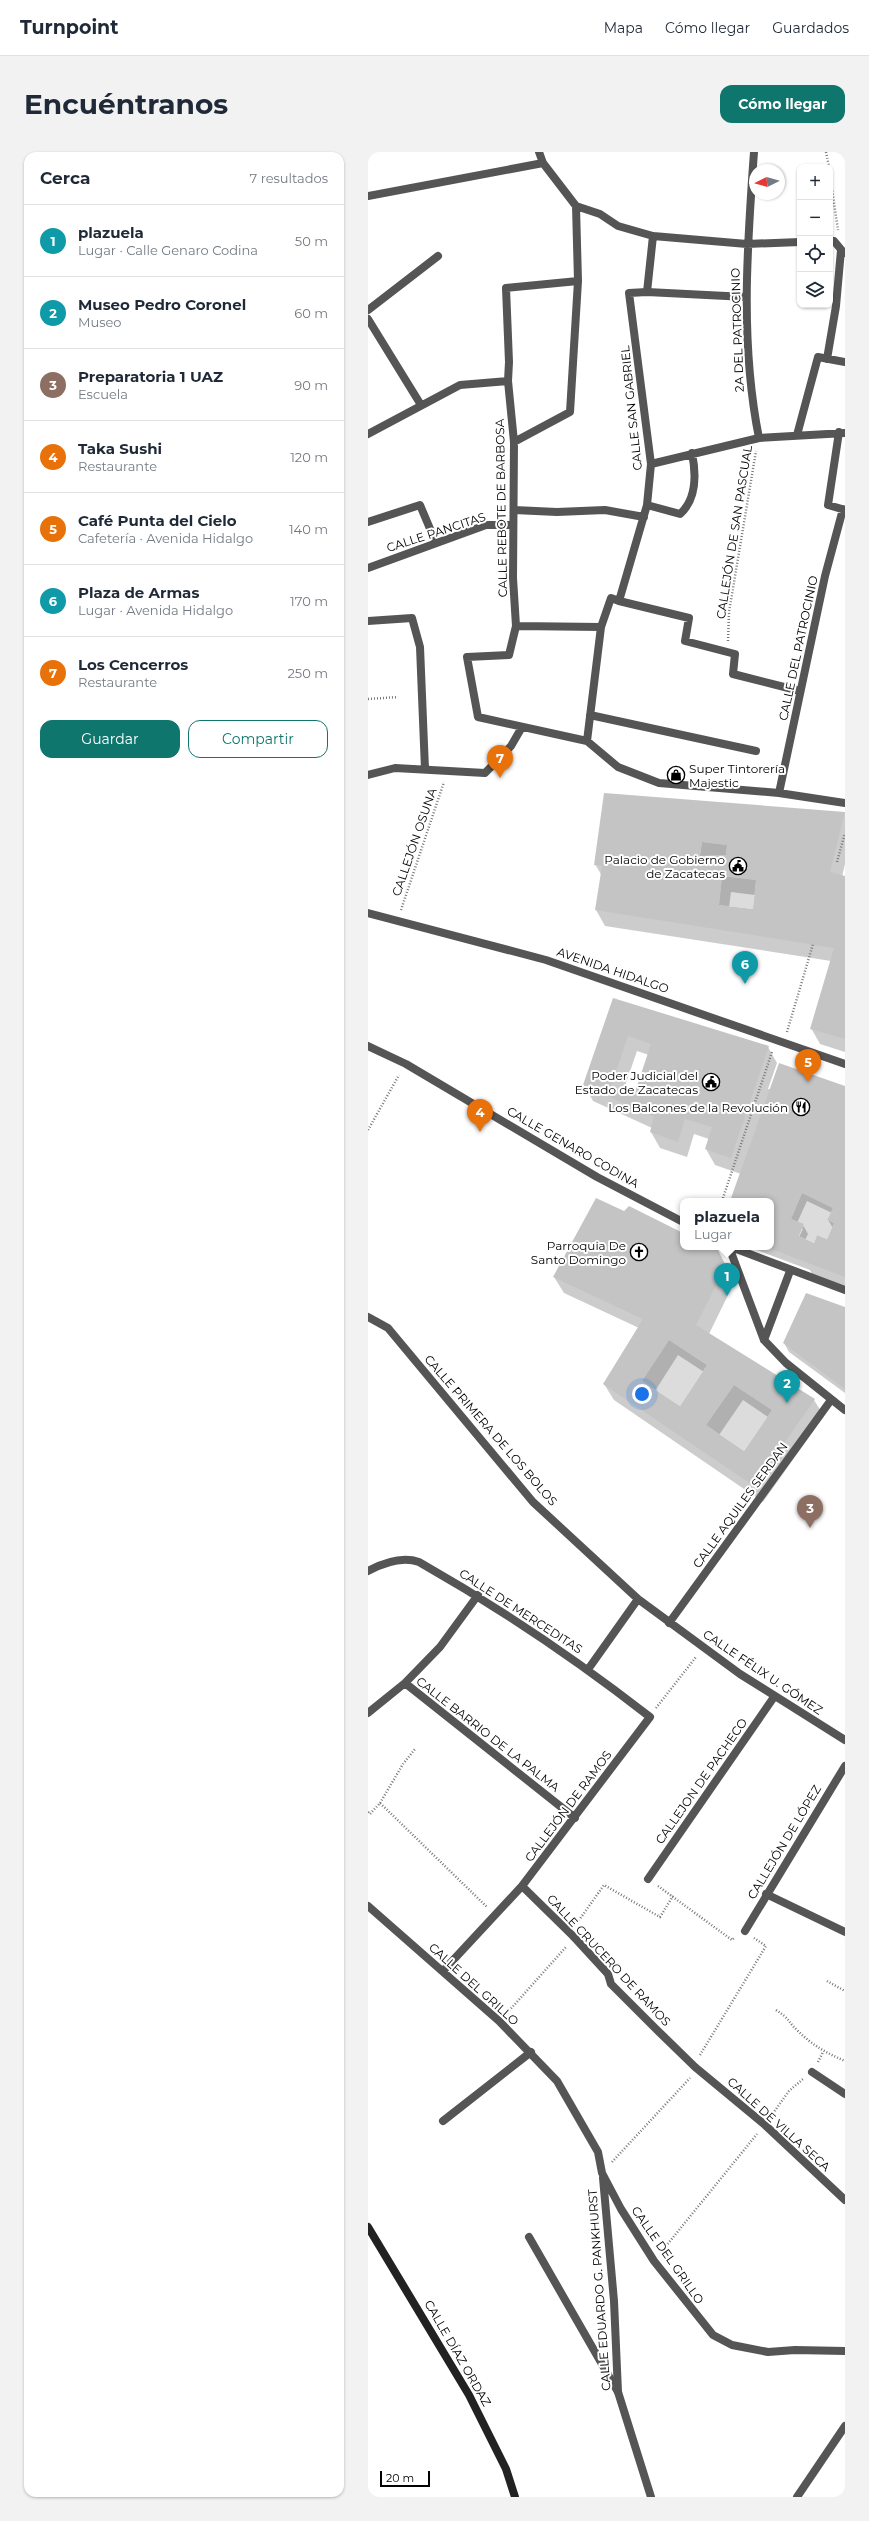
<!DOCTYPE html>
<html lang="es">
<meta charset="utf-8">
<style>
:root{--surface:#fff;--page:#f2f2f3;--text:#1f2937;--muted:#747a83;--line:#e0e1e3;--accent:#0f766e}
body{margin:0;font-family:Montserrat,sans-serif;background:var(--page);color:var(--text)}
.controls{position:absolute;right:12px;top:12px;display:grid;overflow:hidden;border-radius:8px;box-shadow:0 1px 3px #0004}
.controls button{width:36px;height:36px;display:grid;place-items:center;padding:0;border:0;border-bottom:1px solid var(--line);background:var(--surface);color:var(--text);font:20px sans-serif}
.compass{position:absolute;left:381px;top:12px;width:36px;height:36px;border-radius:50%;background:var(--surface);box-shadow:0 1px 3px #0004;rotate:265deg}
.scale{position:absolute;left:12px;bottom:10px;width:50px;box-sizing:border-box;padding-left:4px;border:2px solid #000;border-top:0;font-size:11px;line-height:14px;white-space:nowrap;color:#000;-webkit-text-stroke:3px #fff;paint-order:stroke}
.you{position:absolute;left:274px;top:1242px;width:14px;height:14px;margin:-10px;border:3px solid #fff;border-radius:50%;background:#1a73e8;box-shadow:0 0 0 6px #1a73e833}
.badge{display:grid;place-items:center;width:26px;height:26px;border-radius:50%;background:var(--accent);color:#fff;font-size:13px;font-weight:700}
.pin{position:absolute;translate:-50% -33px;filter:drop-shadow(0 1px 2px #0008)}
.pin::after{content:'';position:absolute;top:21px;width:14px;height:12px;background:inherit;clip-path:polygon(0 0,100% 0,50% 100%)}
.popup{position:absolute;left:312px;top:1046px;width:94px;height:52px;box-sizing:border-box;display:grid;place-content:center;border-radius:8px;background:var(--surface);filter:drop-shadow(0 1px 3px #0005);font-size:13px;white-space:nowrap;color:var(--muted)}
.popup b{font-size:15px;color:var(--text)}
.popup::after{content:'';position:absolute;left:50%;top:100%;margin-left:-8px;border:8px solid transparent;border-top-color:var(--surface)}
.list{margin:0;padding:0;list-style:none}
h2{display:flex;justify-content:space-between;align-items:center;height:52px;margin:0;padding:0 16px;font-size:17px}
h2 small{font-size:13px;font-weight:400;color:var(--muted)}
.list li{display:grid;grid-template-columns:26px 1fr auto;gap:12px;align-items:center;box-sizing:border-box;height:72px;padding:0 16px;border-top:1px solid var(--line)}
.list b{display:block;font-size:15px;white-space:nowrap}
.list p{margin:0;font-size:13px;white-space:nowrap;color:var(--muted)}
.list em{font-size:13px;font-style:normal;color:var(--muted)}
.actions{display:flex;gap:8px;padding:12px 16px}
.actions a{flex:1;padding:9px 0;border:1px solid var(--accent);border-radius:12px;text-align:center;font-size:14px;color:var(--accent)}
.actions .main{background:var(--accent);color:#fff}
.icon{flex:none;width:22px;height:22px;fill:none;stroke:currentColor;stroke-width:2;stroke-linecap:round;stroke-linejoin:round}
.map{position:relative;flex:none;width:477px;height:2345px;overflow:hidden;border-radius:12px}
header{display:flex;align-items:center;gap:24px;box-sizing:border-box;height:56px;padding:0 20px;background:var(--surface);border-bottom:1px solid var(--line)}
header strong{font-size:19px}
nav{display:flex;gap:22px;margin-inline-start:auto;font-size:14px}
.intro{display:flex;align-items:center;justify-content:space-between;box-sizing:border-box;height:96px;padding:0 24px}
h1{margin:0;font-size:28px}
.button{padding:10px 18px;border-radius:12px;background:var(--accent);color:#fff;font-size:14px;font-weight:700}
main{display:flex;gap:24px;padding:0 24px}
aside{flex:1;background:var(--surface);border-radius:12px;box-shadow:0 1px 3px #0004}
.map>svg:first-child{display:block}
.green{fill:#dcdcdc}
.shadow{fill:#0003;fill-rule:evenodd}
.building{fill:#c4c4c4;fill-rule:evenodd}
.lines{fill:none;stroke-linecap:round;stroke-linejoin:round}
.path{stroke:#777;stroke-width:2.5;stroke-dasharray:1 2;stroke-linecap:butt}
.service{stroke:#555;stroke-width:8}
.minor{stroke:#555;stroke-width:8}
.tertiary{stroke:#555;stroke-width:8}
.secondary{stroke:#222;stroke-width:8}
.labels{text-anchor:middle;dominant-baseline:central;stroke-width:4;stroke-linejoin:round;paint-order:stroke}
.street-label{font-size:12px;fill:#000;stroke:#fff}
.poi-label{font-size:12px;fill:#000;stroke:#fff;text-anchor:end}
</style>
<header>
<strong>Turnpoint</strong>
<nav><a>Mapa</a><a>Cómo llegar</a><a>Guardados</a></nav>
</header>
<div class="intro"><h1>Encuéntranos</h1><a class="button">Cómo llegar</a></div>
<main>
<aside>
<h2>Cerca<small>7 resultados</small></h2>
<ul class="list">
<li><span class="badge" style="background:#0f9aa8">1</span><div><b>plazuela</b><p>Lugar · Calle Genaro Codina</p></div><em>50 m</em></li>
<li><span class="badge" style="background:#0f9aa8">2</span><div><b>Museo Pedro Coronel</b><p>Museo</p></div><em>60 m</em></li>
<li><span class="badge" style="background:#8d6e63">3</span><div><b>Preparatoria 1 UAZ</b><p>Escuela</p></div><em>90 m</em></li>
<li><span class="badge" style="background:#e8710a">4</span><div><b>Taka Sushi</b><p>Restaurante</p></div><em>120 m</em></li>
<li><span class="badge" style="background:#e8710a">5</span><div><b>Café Punta del Cielo</b><p>Cafetería · Avenida Hidalgo</p></div><em>140 m</em></li>
<li><span class="badge" style="background:#0f9aa8">6</span><div><b>Plaza de Armas</b><p>Lugar · Avenida Hidalgo</p></div><em>170 m</em></li>
<li><span class="badge" style="background:#e8710a">7</span><div><b>Los Cencerros</b><p>Restaurante</p></div><em>250 m</em></li>
</ul>
<div class="actions"><a class="main">Guardar</a><a>Compartir</a></div>
</aside>
<div class="map">
<svg width="477" height="2345" viewBox="0 0 477 2345">
<rect width="100%" height="100%" fill="#fff"/>
<!-- green -->
<path class="green" d="M334,690L359,693L358,703L332,704Z
M354,724L388,728L385,757L351,753Z
M434,1041L465,1056L459,1068L466,1071L459,1087L449,1083L446,1091L431,1084L436,1073L423,1067Z
M301,1188L339,1213L312,1254L274,1229Z
M366,1233L404,1258L376,1299L338,1273Z"/>
<!-- shadow -->
<path class="shadow" d="M237,642L477,661V712L474,725L477,726V900L452,892L443,876L463,809L237,774L228,758L234,724L227,712ZM363,740L387,743L385,758L361,755Z
M246,847L400,895L409,911L400,937L477,935V1135L444,1122L442,1118L381,1095H403V1049H363L373,1022L347,1013L338,997L341,987L326,982L319,1005L292,996L283,980L284,976L225,949L216,933ZM269,899L281,903L267,944L255,940ZM439,1049L464,1061L460,1068L465,1076L460,1088L446,1092L437,1088L440,1082L435,1073L429,1071ZM433,1077H435L429,1089Z
M256,1060L315,1082V1095H341L360,1119L366,1131L341,1182L446,1248L456,1264L395,1350L246,1248L236,1232L271,1176L196,1141L186,1125ZM310,1203L336,1220L312,1256L287,1239ZM375,1248L400,1265L377,1300L351,1283Z
M477,1156V1241L421,1200L416,1191Z"/>
<!-- building -->
<path class="building" d="M236,641L477,660L462,720L477,724V887L442,877L466,796L227,758L234,714L226,713ZM334,690L359,693L358,703L332,704ZM354,724L388,728L385,757L351,753Z
M245,846L401,894L363,1006L337,997L344,975L317,967L310,990L282,980L286,965L215,933ZM260,884L283,892L266,943L243,934Z
M411,911L477,934V1125L398,1095H403V1049H362ZM434,1041L465,1056L459,1068L466,1071L459,1087L449,1083L446,1091L431,1084L436,1072L423,1067Z
M228,1046L256,1059L261,1054L315,1081V1095H343L350,1098L358,1114L328,1173L447,1247L386,1334L235,1232L275,1167L185,1125ZM301,1188L339,1213L312,1254L274,1229ZM366,1233L404,1258L376,1299L338,1273Z
M438,1141L477,1155V1237L415,1191Z"/>
<g class="lines">
<!-- path -->
<path class="path" d="M458,0L461,15
M462,24L470,78
M360,489L361,460L388,299
M0,547L30,545
M469,710L477,681
M33,758L76,630
M419,880L445,792
M0,978L31,923
M354,1049L404,900
M288,1556L328,1505
M12,1651L35,1612L47,1597
M0,1660L2,1662L12,1651L119,1755
M290,1734L364,1788L367,1785
M209,1771L236,1733L292,1765L305,1744
M459,1829L477,1839
M408,1858C422,1867 420,1870 430,1879C444,1893 460,1902 477,1909
M139,1861L198,1795
M332,1903L398,1794L386,1786
M450,1910L455,1900
M403,1964L421,1939L435,1927
M244,2010L322,1926
M294,2099L389,1982"/>
<!-- service -->
<path class="service" d="M280,1727L406,1545
M398,1742L477,1780
M377,1779L477,1614
M206,1785L240,1822L243,1832L288,1877L327,1915L397,1973L477,2048
M75,1969L163,1900
M161,2085L250,2240"/>
<!-- minor -->
<path class="minor" d="M386,0C379,96 372,191 391,286
M0,44L175,11
M208,54L232,62L250,74L285,84L379,92L432,90
M462,89H466L476,101
M210,129L138,136L141,210L140,229L146,290L145,426L148,474L141,503L99,505L110,565L219,589L250,615L291,631L411,641L477,651
M279,140L285,84
M0,158L70,104
M0,167L53,253
M459,207L468,154L473,98
M471,280L460,353L477,358
M0,282L92,233L140,229
M429,283L450,205L477,210
M146,290L202,260L210,129L208,54L175,11L171,0
M283,312L391,286L477,281
M279,353L312,362C329,347 328,321 324,301
M146,358L189,360L237,358L276,365
M0,370L52,353L68,391
M0,416L118,373H145
M251,449L321,466L317,489L367,502L365,522L432,539
M0,469L44,466L52,495L57,617
M148,474L233,475
M222,563L388,599
M219,589L233,475L243,446L251,449L279,353L283,312L261,141L279,140L378,145
M0,623L27,616L117,621L143,594L154,575
M411,641L457,424L475,357
M0,1165L20,1176L165,1350L270,1447L372,1522L477,1588
M0,1419C15,1411 34,1404 51,1410C132,1456 208,1507 282,1565L154,1734L75,1819
M301,1471L463,1248
M221,1516L270,1447
M37,1531L207,1666
M0,1561L37,1531L72,1495L110,1443
M154,1734L206,1785
M0,1754L131,1869L189,1929L230,2000L234,2021L253,2057L286,2109L345,2183L364,2193L400,2200L427,2198L477,2199
M444,1920L477,1942
M235,2026L246,2149L250,2240L283,2345
M429,2345L477,2274"/>
<!-- tertiary -->
<path class="tertiary" d="M0,761L178,808L477,912
M0,894L38,912L229,1025L315,1070
M361,1095L396,1188L418,1211L477,1258
M363,1095L477,1138
M396,1188L422,1119"/>
<!-- secondary -->
<path class="secondary" d="M0,2075L101,2243L138,2317L147,2345"/>
</g>
<!-- icons -->
<defs>
<symbol id="shop-ring" viewBox="-11 -11 22 22"><circle r="9.5" fill="#fff" stroke="#000" stroke-width="1.5"/><path d="M-5-2.5h2.3a2.7 3.5 0 0 1 5.4 0H5L5.5 6h-11ZM-1.5-2.5h3a1.5 2.3 0 0 0-3 0Z" fill="#000"/></symbol>
<symbol id="civic-ring" viewBox="-11 -11 22 22"><circle r="9.5" fill="#fff" stroke="#000" stroke-width="1.5"/><path d="M-.6-6.5H3V-4.5H.6V-3L4-1V1h2V6H-6V1h2V-1L-.6-3ZM-1.2 2.5V6h2.4V2.5Z" fill="#000"/></symbol>
<symbol id="restaurant-ring" viewBox="-11 -11 22 22"><circle r="9.5" fill="#fff" stroke="#000" stroke-width="1.5"/><path d="M-5-6h1v4h1v-4h1v4h1v-4h1v5L-1.5 .5V6h-2V.5L-5-1ZM5-6V6H3V1.5H1.5Q1.5-4 5-6Z" fill="#000"/></symbol>
<symbol id="church-ring" viewBox="-11 -11 22 22"><circle r="9.5" fill="#fff" stroke="#000" stroke-width="1.5"/><path d="M-1.2-6h2.4v3.5h3.3v2.4h-3.3V6h-2.4V-.1h-3.3v-2.4h3.3Z" fill="#000"/></symbol>
</defs>
<g fill-rule="evenodd">
<use href="#shop-ring" x="298" y="613" width="20" height="20"/>
<use href="#civic-ring" x="360" y="704" width="20" height="20"/>
<use href="#civic-ring" x="333" y="920" width="20" height="20"/>
<use href="#restaurant-ring" x="423" y="945" width="20" height="20"/>
<use href="#church-ring" x="261" y="1090" width="20" height="20"/>
</g>
<g class="labels">
<!-- street labels -->
<g class="street-label">
<text transform="translate(369 178) rotate(-92)">2A DEL PATROCINIO</text>
<text transform="translate(263 256) rotate(-96)">CALLE SAN GABRIEL</text>
<text transform="translate(133 356) rotate(-91)">CALLE REBOTE DE BARBOSA</text>
<text transform="translate(68 380) rotate(-18)">CALLE PANCITAS</text>
<text transform="translate(366 380) rotate(-81)">CALLEJÓN DE SAN PASCUAL</text>
<text transform="translate(430 496) rotate(-78)">CALLE DEL PATROCINIO</text>
<text transform="translate(46 690) rotate(-71)">CALLEJÓN OSUNA</text>
<text transform="translate(245 818) rotate(19)">AVENIDA HIDALGO</text>
<text transform="translate(205 995) rotate(30)">CALLE GENARO CODINA</text>
<text transform="translate(123 1278) rotate(49)">CALLE PRIMERA DE LOS BOLOS</text>
<text transform="translate(372 1353) rotate(-54)">CALLE AQUILES SERDAN</text>
<text transform="translate(153 1459) rotate(33)">CALLE DE MERCEDITAS</text>
<text transform="translate(395 1520) rotate(34)">CALLE FÉLIX U. GÓMEZ</text>
<text transform="translate(120 1582) rotate(38)">CALLE BARRIO DE LA PALMA</text>
<text transform="translate(333 1629) rotate(-55)">CALLEJON DE PACHECO</text>
<text transform="translate(200 1654) rotate(-53)">CALLEJÓN DE RAMOS</text>
<text transform="translate(416 1690) rotate(-59)">CALLEJÓN DE LÓPEZ</text>
<text transform="translate(241 1808) rotate(47)">CALLE CRUCERO DE RAMOS</text>
<text transform="translate(106 1832) rotate(42)">CALLE DEL GRILLO</text>
<text transform="translate(411 1972) rotate(42)">CALLE DE VILLA SECA</text>
<text transform="translate(300 2103) rotate(55)">CALLE DEL GRILLO</text>
<text transform="translate(231 2138) rotate(-94)">CALLE EDUARDO G. PANKHURST</text>
<text transform="translate(90 2201) rotate(60)">CALLE DÍAZ ORDAZ</text>
</g>
<!-- poi labels -->
<g class="poi-label">
<text x="321" y="616" text-anchor="start">Super Tintorería<tspan x="321" dy="14">Majestic</tspan></text>
<text x="357" y="707">Palacio de Gobierno<tspan x="357" dy="14">de Zacatecas</tspan></text>
<text x="330" y="923">Poder Judicial del<tspan x="330" dy="14">Estado de Zacatecas</tspan></text>
<text x="420" y="955">Los Balcones de la Revolución</text>
<text x="258" y="1093">Parroquia De<tspan x="258" dy="14">Santo Domingo</tspan></text>
</g>
</g>
</svg>
<div class="controls">
<button>+</button>
<button>−</button>
<button><svg class="icon" aria-label="locate" viewBox="0 0 24 24"><circle cx="12" cy="12" r="6"/><path d="M12 2v4M12 18v4M2 12h4M18 12h4"/></svg></button>
<button><svg class="icon" aria-label="layers" viewBox="0 0 24 24"><path d="M12 4l9 5-9 5-9-5zM3 14l9 5 9-5"/></svg></button>
</div>
<svg class="compass" viewBox="-18 -18 36 36"><path d="M0-13l5 13h-10z" fill="#e53935"/><path d="M0 13l5-13h-10z" fill="#747a83"/></svg>
<div class="scale">20 m</div>
<div class="you"></div>
<div class="pin badge" style="left:359px;top:1144px;background:#0f9aa8">1</div>
<div class="popup"><b>plazuela</b>Lugar</div>
<div class="pin badge" style="left:419px;top:1251px;background:#0f9aa8">2</div>
<div class="pin badge" style="left:442px;top:1376px;background:#8d6e63">3</div>
<div class="pin badge" style="left:112px;top:980px;background:#e8710a">4</div>
<div class="pin badge" style="left:440px;top:930px;background:#e8710a">5</div>
<div class="pin badge" style="left:377px;top:832px;background:#0f9aa8">6</div>
<div class="pin badge" style="left:132px;top:626px;background:#e8710a">7</div>
</div>
</main>
